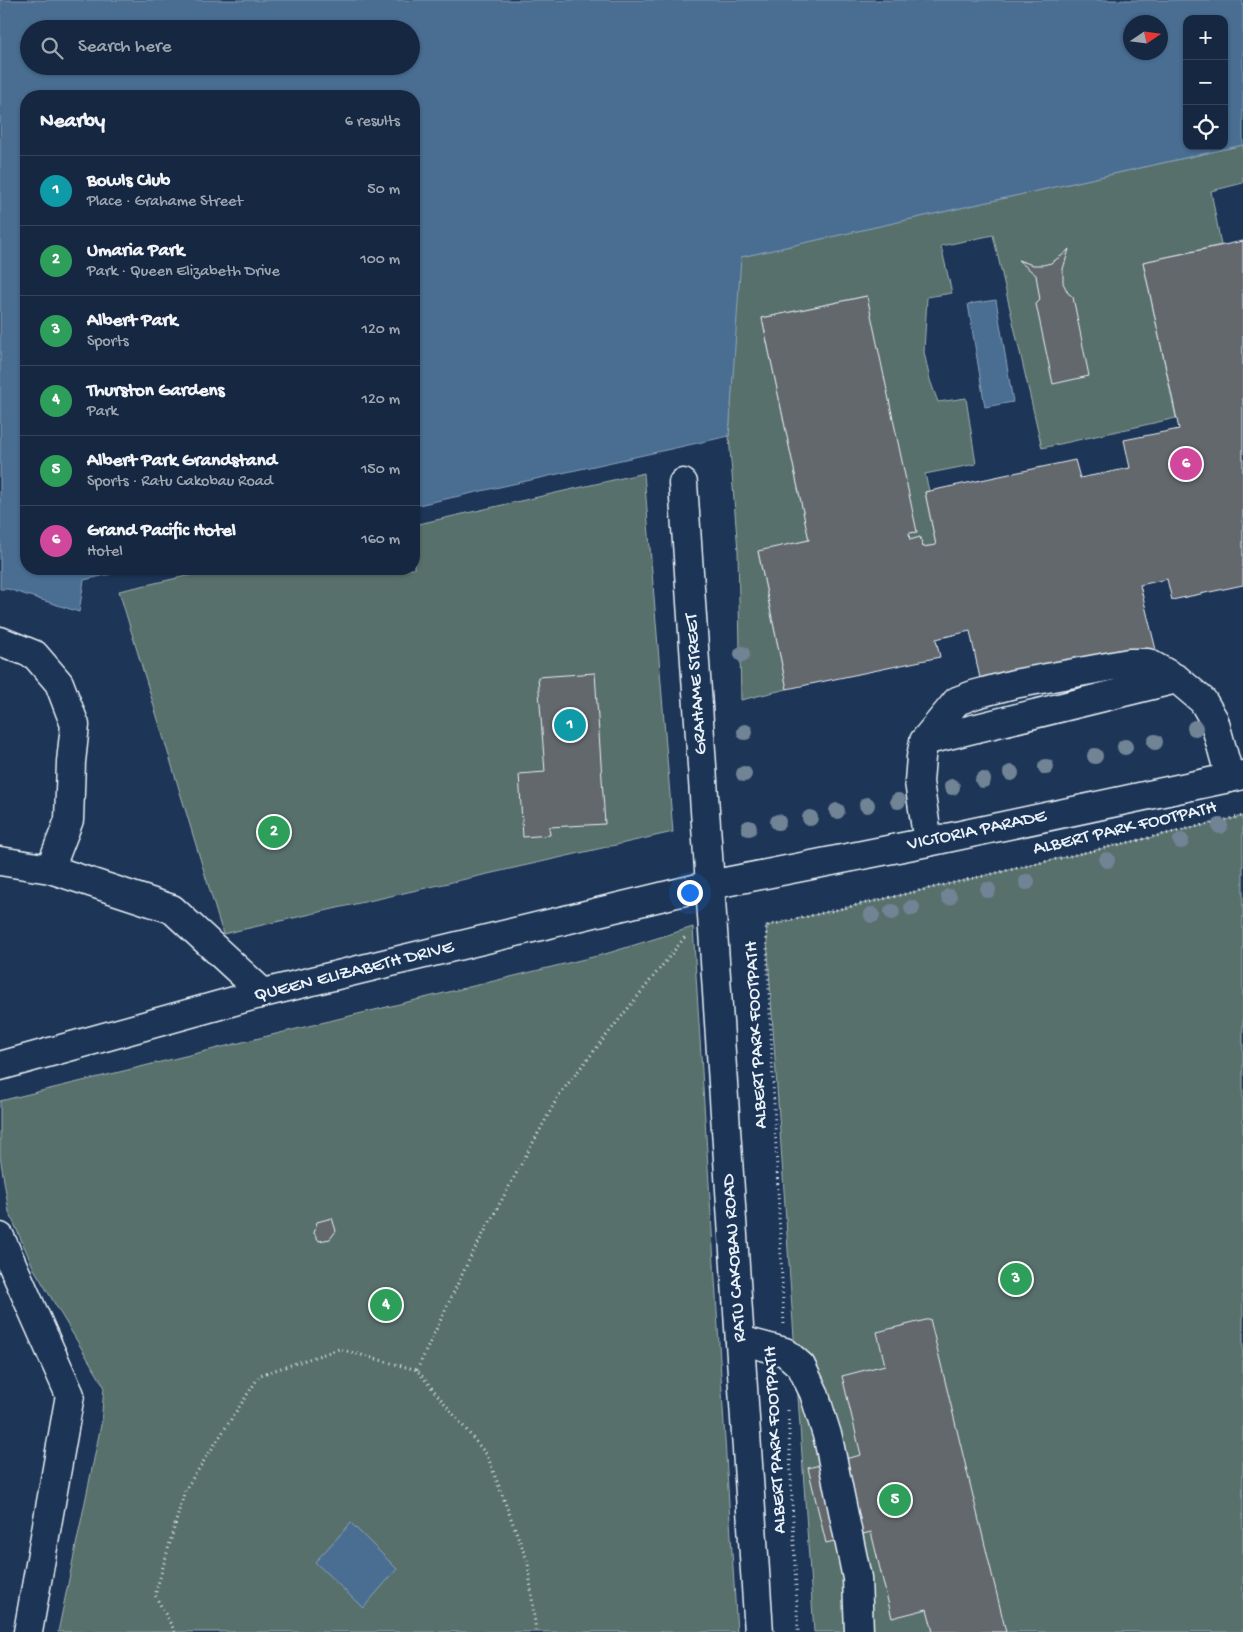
<!DOCTYPE html>
<meta charset="utf-8">
<style>
:root{--surface:#162841;--page:#1f3048;--text:#f1f3f6;--muted:#9ea6b1;--line:#35445a;--accent:#1a73e8}
body{margin:0;font-family:"Gochi Hand",sans-serif;background:var(--page);color:var(--text)}
.controls{position:absolute;right:15px;top:15px;display:grid;overflow:hidden;border-radius:10px;box-shadow:0 1px 4px #0004}
.controls button{width:45px;height:45px;display:grid;place-items:center;padding:0;border:0;border-bottom:1px solid var(--line);background:var(--surface);color:var(--text);font:25px sans-serif}
.compass{position:absolute;left:1123px;top:15px;width:45px;height:45px;border-radius:50%;background:var(--surface);box-shadow:0 1px 4px #0004;rotate:77deg}
.you{position:absolute;left:689px;top:892px;width:18px;height:18px;margin:-12px;border:4px solid #fff;border-radius:50%;background:#1a73e8;box-shadow:0 0 0 8px #1a73e833}
.badge{display:grid;place-items:center;width:32px;height:32px;border-radius:50%;background:var(--accent);color:#fff;font-size:16px;font-weight:700}
.pin{position:absolute;translate:-50% -50%;border:2px solid #fff;box-shadow:0 1px 5px #0006}
.list{margin:0;padding:0;list-style:none}
h2{display:flex;justify-content:space-between;align-items:center;height:65px;margin:0;padding:0 20px;font-size:21px}
h2 small{font-size:16px;font-weight:400;color:var(--muted)}
.list li{display:grid;grid-template-columns:32px 1fr auto;gap:15px;align-items:center;box-sizing:border-box;height:70px;padding:0 20px;border-top:1px solid var(--line)}
.list b{display:block;font-size:19px;white-space:nowrap}
.list p{margin:0;font-size:16px;white-space:nowrap;color:var(--muted)}
.list em{font-size:16px;font-style:normal;color:var(--muted)}
.icon{flex:none;width:28px;height:28px;fill:none;stroke:currentColor;stroke-width:2;stroke-linecap:round;stroke-linejoin:round}
.map{position:relative;flex:none;width:1243px;height:1632px;overflow:hidden}
.search{position:absolute;background:var(--surface);box-shadow:0 1px 4px #0004;left:20px;top:20px;width:400px;height:55px;display:flex;align-items:center;gap:12px;box-sizing:border-box;padding:0 18px;border-radius:28px;color:var(--muted);font-size:19px}
.panel{position:absolute;background:var(--surface);box-shadow:0 1px 4px #0004;left:20px;top:90px;width:400px;height:485px;border-radius:20px}
.map>svg:first-child{display:block}
.green{fill:#59706c;stroke:#a0b0b2}
.water{fill:#4a6e92;stroke:#89a2bb;fill-rule:evenodd}
.building{fill:#63676d;stroke:#e8f1f8}
.lines{fill:none;stroke-linecap:round;stroke-linejoin:round}
.minor-casing{stroke:#e8f1f8;stroke-width:31}
.major-casing{stroke:#e8f1f8;stroke-width:31}
.highway-casing{stroke:#e8f1f8;stroke-width:31}
.path{stroke:#e8f1f8;stroke-width:3;stroke-dasharray:1 4;stroke-linecap:butt}
.minor{stroke:#1d3557;stroke-width:28}
.major{stroke:#1d3557;stroke-width:28}
.highway{stroke:#1d3557;stroke-width:28}
.tree{fill:#718495}
.labels{text-anchor:middle;dominant-baseline:central;stroke-width:5;stroke-linejoin:round;paint-order:stroke}
.street-label{font-size:19px;fill:#e8f1f8;stroke:#1d3557}
</style>
<div class="map">
<svg width="1243" height="1632" viewBox="0 0 1243 1632">
<rect width="100%" height="100%" fill="#1d3557"/>
<filter id="ink" filterUnits="userSpaceOnUse"><feTurbulence type="fractalNoise" baseFrequency=".02" numOctaves="2"/><feDisplacementMap in="SourceGraphic" scale="10" xChannelSelector="R" yChannelSelector="G"/><feConvolveMatrix kernelMatrix="1 2 1 2 8 2 1 2 1" color-interpolation-filters="sRGB"/></filter>
<g filter="url(#ink)">
<!-- green -->
<path class="green" d="M1243,145V183L1211,191L1221,245L1143,262L1176,418L1042,448L993,235L941,246L952,293L927,297L924,352L930,380L938,402L966,398L976,464L925,474L929,491L925,492L936,545L923,547L920,538L910,540L909,533L916,532L866,296L762,318L809,540L758,552L787,689L741,700L738,551L729,436L740,257Z
M644,473L673,832L223,934L119,591L218,569H414V525Z
M1243,816V1632H814L766,926Z
M693,927L737,1632H58L101,1425L104,1386L34,1269L9,1212L0,1156V1101L605,954Z"/>
<!-- water -->
<path class="water" d="M0,0H1243V145L741,257L729,436L414,506V96H26V569H133L84,580L79,612L8,589H0ZM1187,19H1224V146H1187ZM1130,22H1160V52H1130ZM29,29H411V66H29Z
M996,300L1013,402L985,407L968,304Z
M351,1523L397,1569L363,1608L315,1562Z"/>
<!-- building -->
<path class="building" d="M1243,241V585L1172,600L1167,579L1140,585L1156,650L982,688L970,631L936,639L940,657L787,689L758,551L809,540L762,318L867,296L917,532L909,533L910,540L920,537L923,547L936,545L925,492L1075,460L1080,478L1130,468L1124,440L1179,429L1143,262Z
M1069,249L1063,269V283L1068,293L1073,297L1089,376L1053,384L1036,304L1040,300L1036,275L1018,260L1033,265H1043L1051,263L1064,254Z
M595,673L605,824L549,827L550,835L523,837L519,774L545,772L538,677Z
M332,1218L336,1231L330,1239L319,1241L314,1233L317,1222Z
M930,1319L1006,1632H933L927,1609L892,1618L871,1532L826,1543L808,1468L861,1455L842,1376L885,1365L877,1332Z"/>
<g class="lines">
<defs>
<path id="minor" d="M683,483L710,885
M0,641L35,655L59,683L75,725L71,762L69,820L50,869
M924,741L1177,679
M928,842L919,782L921,757L924,741L957,701L976,694L1014,684L1129,663H1148L1177,679L1203,701L1214,720L1230,778
M0,861L50,869L172,909L263,993
M0,1237L70,1395L28,1632
M740,1340L785,1352L801,1366L814,1393L828,1438L857,1578L859,1632"/>
<path id="major" d="M0,1066L263,993L710,885L759,1632"/>
<path id="highway" d="M710,885L928,842L1243,775"/>
</defs>
<!-- minor casing -->
<use href="#minor" class="minor-casing"/>
<!-- major casing -->
<use href="#major" class="major-casing"/>
<!-- highway casing -->
<use href="#highway" class="highway-casing"/>
<!-- path -->
<path class="path" d="M784,1324L766,926L1243,816
M417,1370L469,1260L559,1095L685,937
M788,1410L798,1632
M175,1632L155,1595L185,1490L260,1375L339,1349L417,1370L487,1455L528,1563L536,1632"/>
<!-- minor -->
<use href="#minor" class="minor"/>
<!-- major -->
<use href="#major" class="major"/>
<!-- highway -->
<use href="#highway" class="highway"/>
</g>
<!-- trees -->
<g class="tree">
<circle cx="742" cy="654" r="8"/>
<circle cx="1195" cy="728" r="8"/>
<circle cx="745" cy="732" r="8"/>
<circle cx="1155" cy="742" r="8"/>
<circle cx="1125" cy="747" r="8"/>
<circle cx="1095" cy="756" r="8"/>
<circle cx="1046" cy="767" r="8"/>
<circle cx="1011" cy="773" r="8"/>
<circle cx="744" cy="774" r="8"/>
<circle cx="983" cy="780" r="8"/>
<circle cx="952" cy="787" r="8"/>
<circle cx="898" cy="801" r="8"/>
<circle cx="867" cy="805" r="8"/>
<circle cx="837" cy="811" r="8"/>
<circle cx="810" cy="818" r="8"/>
<circle cx="778" cy="822" r="8"/>
<circle cx="1220" cy="826" r="8"/>
<circle cx="749" cy="828" r="8"/>
<circle cx="1181" cy="841" r="8"/>
<circle cx="1107" cy="860" r="8"/>
<circle cx="1027" cy="882" r="8"/>
<circle cx="988" cy="890" r="8"/>
<circle cx="949" cy="897" r="8"/>
<circle cx="912" cy="908" r="8"/>
<circle cx="892" cy="912" r="8"/>
<circle cx="872" cy="915" r="8"/>
</g>
</g>
<g class="labels">
<!-- street labels -->
<g class="street-label">
<text transform="translate(697 684) rotate(-94)">GRAHAME STREET</text>
<text transform="translate(1125 829) rotate(-13)">ALBERT PARK FOOTPATH</text>
<text transform="translate(977 831) rotate(-12)">VICTORIA PARADE</text>
<text transform="translate(354 972) rotate(-14)">QUEEN ELIZABETH DRIVE</text>
<text transform="translate(757 1035) rotate(-93)">ALBERT PARK FOOTPATH</text>
<text transform="translate(735 1258) rotate(-94)">RATU CAKOBAU ROAD</text>
<text transform="translate(776 1440) rotate(-93)">ALBERT PARK FOOTPATH</text>
</g>
</g>
</svg>
<div class="controls">
<button>+</button>
<button>−</button>
<button><svg class="icon" aria-label="locate" viewBox="0 0 24 24"><circle cx="12" cy="12" r="6"/><path d="M12 2v4M12 18v4M2 12h4M18 12h4"/></svg></button>
</div>
<svg class="compass" viewBox="-18 -18 36 36"><path d="M0-13l5 13h-10z" fill="#e53935"/><path d="M0 13l5-13h-10z" fill="#9ea6b1"/></svg>
<div class="you"></div>
<div class="pin badge" style="left:570px;top:725px;background:#0f9aa8">1</div>
<div class="pin badge" style="left:274px;top:832px;background:#2e9e5b">2</div>
<div class="pin badge" style="left:1016px;top:1279px;background:#2e9e5b">3</div>
<div class="pin badge" style="left:386px;top:1305px;background:#2e9e5b">4</div>
<div class="pin badge" style="left:895px;top:1500px;background:#2e9e5b">5</div>
<div class="pin badge" style="left:1186px;top:464px;background:#d1479c">6</div>
<div class="search"><svg class="icon" aria-label="search" viewBox="0 0 24 24"><circle cx="10" cy="10" r="6"/><path d="M15 15l6 6"/></svg>Search here</div>
<section class="panel">
<h2>Nearby<small>6 results</small></h2>
<ul class="list">
<li><span class="badge" style="background:#0f9aa8">1</span><div><b>Bowls Club</b><p>Place · Grahame Street</p></div><em>50 m</em></li>
<li><span class="badge" style="background:#2e9e5b">2</span><div><b>Umaria Park</b><p>Park · Queen Elizabeth Drive</p></div><em>100 m</em></li>
<li><span class="badge" style="background:#2e9e5b">3</span><div><b>Albert Park</b><p>Sports</p></div><em>120 m</em></li>
<li><span class="badge" style="background:#2e9e5b">4</span><div><b>Thurston Gardens</b><p>Park</p></div><em>120 m</em></li>
<li><span class="badge" style="background:#2e9e5b">5</span><div><b>Albert Park Grandstand</b><p>Sports · Ratu Cakobau Road</p></div><em>150 m</em></li>
<li><span class="badge" style="background:#d1479c">6</span><div><b>Grand Pacific Hotel</b><p>Hotel</p></div><em>160 m</em></li>
</ul>
</section>
</div>
